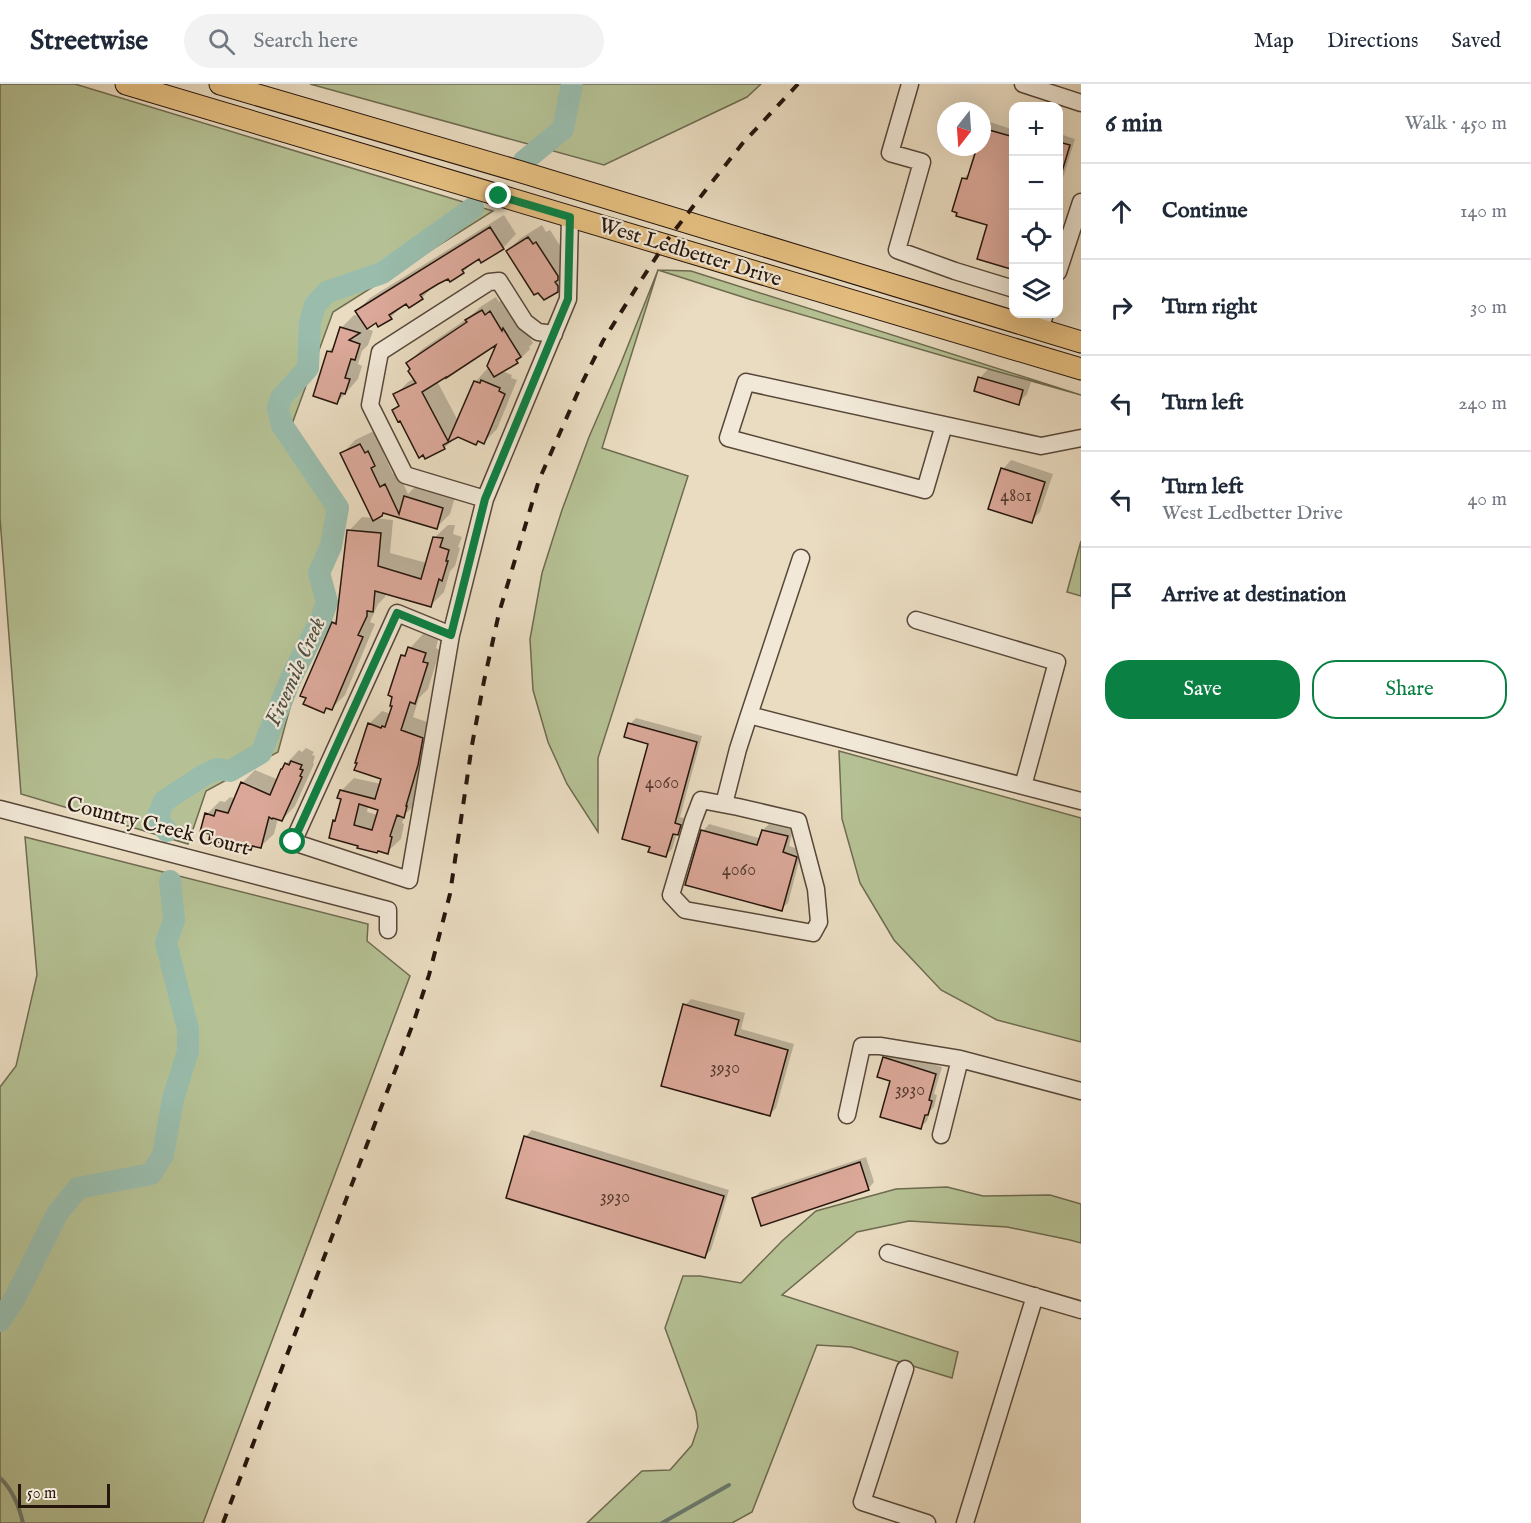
<!DOCTYPE html>
<meta charset="utf-8">
<style>
:root{--surface:#fff;--page:#f2f2f3;--text:#1f2937;--muted:#747a83;--line:#e0e1e3;--accent:#0b8043}
body{margin:0;font-family:"IM FELL English",serif;background:var(--page);color:var(--text)}
.controls{position:absolute;right:18px;top:18px;display:grid;overflow:hidden;border-radius:12px;box-shadow:0 6px 24px #0002}
.controls button{width:54px;height:54px;display:grid;place-items:center;padding:0;border:0;border-bottom:2px solid var(--line);background:var(--surface);color:var(--text);font:30px sans-serif}
.compass{position:absolute;left:937px;top:18px;width:54px;height:54px;border-radius:50%;background:var(--surface);box-shadow:0 6px 24px #0002;rotate:197deg}
.scale{position:absolute;left:18px;bottom:15px;width:92px;box-sizing:border-box;padding-left:6px;border:3px solid #26150c;border-top:0;font-size:16px;line-height:21px;white-space:nowrap;color:#26150c;-webkit-text-stroke:4px #f1e8d7;paint-order:stroke}
.stop{position:absolute;width:18px;height:18px;margin:-14px;border:4px solid #0b8043;border-radius:50%;background:#fff}
.stop.end{background:#0b8043;border-color:#fff;box-shadow:0 2px 6px #0008}
.list{margin:0;padding:0;list-style:none}
h2{display:flex;justify-content:space-between;align-items:center;height:78px;margin:0;padding:0 24px;font-size:26px}
h2 small{font-size:20px;font-weight:400;color:var(--muted)}
.list li{display:grid;grid-template-columns:39px 1fr auto;gap:18px;align-items:center;box-sizing:border-box;height:96px;padding:0 24px;border-top:2px solid var(--line)}
.list b{display:block;font-size:22px;white-space:nowrap}
.list p{margin:0;font-size:20px;white-space:nowrap;color:var(--muted)}
.list em{font-size:20px;font-style:normal;color:var(--muted)}
.actions{display:flex;gap:12px;padding:18px 24px}
.actions a{flex:1;padding:14px 0;border:2px solid var(--accent);border-radius:24px;text-align:center;font-size:21px;color:var(--accent)}
.actions .main{background:var(--accent);color:#fff}
.icon{flex:none;width:33px;height:33px;fill:none;stroke:currentColor;stroke-width:2;stroke-linecap:round;stroke-linejoin:round}
.map{position:relative;flex:none;width:1081px;height:1439px;overflow:hidden}
header{display:flex;align-items:center;gap:36px;box-sizing:border-box;height:84px;padding:0 30px;background:var(--surface);border-bottom:2px solid var(--line)}
header strong{font-size:28px}
nav{display:flex;gap:33px;margin-inline-start:auto;font-size:21px}
.search{width:420px;height:54px;background:var(--page);display:flex;align-items:center;gap:15px;box-sizing:border-box;padding:0 21px;border-radius:33px;color:var(--muted);font-size:22px}
main{display:flex}
aside{flex:1;background:var(--surface)}
.map>svg:first-child{display:block}
.green{fill:#b5c194;stroke:#6e6b50;stroke-width:1.5}
.shadow{fill:#0003;fill-rule:evenodd}
.lines{fill:none;stroke-linecap:round;stroke-linejoin:round}
.stream{stroke:#6b796c;stroke-width:4}
.river{stroke:#99bcac;stroke-width:22}
.building{fill:#dba899;stroke:#26150c;stroke-width:1.5;fill-rule:evenodd}
.minor-casing{stroke:#574739;stroke-width:19}
.major-casing{stroke:#26150c;stroke-width:23}
.minor{stroke:#f1e8d7;stroke-width:16}
.major{stroke:#e5be80;stroke-width:21}
.rail{stroke:#26150c;stroke-width:4;stroke-dasharray:10 10;stroke-linecap:butt}
.route{stroke:#0b8043;stroke-width:8}
.labels{text-anchor:middle;dominant-baseline:central;stroke-width:4.5;stroke-linejoin:round;paint-order:stroke}
.number-label{font-size:18px;fill:#533a2f}
.street-label{font-size:21px;fill:#26150c;stroke:#f1e8d7}
.water-label{font-size:22px;font-style:italic;fill:#4e4f44;stroke:#f1e8d7}
</style>
<header>
<strong>Streetwise</strong>
<div class="search"><svg class="icon" aria-label="search" viewBox="0 0 24 24"><circle cx="10" cy="10" r="6"/><path d="M15 15l6 6"/></svg>Search here</div>
<nav><a>Map</a><a>Directions</a><a>Saved</a></nav>
</header>
<main>
<div class="map">
<svg width="1081" height="1439" viewBox="0 0 1081 1439">
<rect width="100%" height="100%" fill="#eadcc1"/>
<filter id="stains"><feTurbulence type="fractalNoise" baseFrequency=".00333" numOctaves="4"/><feColorMatrix values="0 0 0 0 .2 0 0 0 0 .09 0 0 0 0 .02 0 0 0 .5 -.17"/></filter>
<radialGradient id="worn" r=".72"><stop offset=".6" stop-color="#630" stop-opacity="0"/><stop offset="1" stop-color="#630" stop-opacity=".3"/></radialGradient>
<!-- green -->
<path class="green" d="M0,0H75L493,127L333,228L292,340L344,424L278,668L206,707L188,760L21,710L0,434Z
M310,0H761L747,13L604,81Z
M658,186L691,187L1081,311L957,276L752,216L658,186L602,364L688,392L598,674V748L567,700L548,658L533,606L530,555L542,489L562,426L589,353L621,279Z
M1081,457V512L1067,508Z
M839,667L1081,734V958L997,936L941,906L894,856L860,799L842,735Z
M25,753L368,840L367,857L410,892L203,1439H0V1003L16,982L37,891Z
M947,1103L983,1112L1050,1111L1081,1120V1159L1070,1156L1007,1143L909,1137L857,1148L782,1211L958,1268L952,1294L851,1263L817,1261L752,1428L732,1439H587L642,1387L670,1386L692,1361L698,1343L696,1328L665,1244L683,1192H700L741,1199L782,1157L816,1127L896,1105Z"/>
<!-- shadow -->
<path class="shadow" d="M990,38L1014,46V185L963,95L971,87L978,63H982V50L984,45Z
M1060,50L1075,55L1058,110V52Z
M504,131L516,150L503,164L479,173L463,188L448,193L435,200L422,214L407,218L391,233L376,237L365,244L373,247L368,261L362,267L358,280L362,282L358,295L337,319L328,268L336,260L341,244L354,231L360,232L357,227L370,214Z
M542,141L546,148L550,146L571,179L570,193L557,206L507,167L521,154Z
M496,213L499,218L504,215L517,232L533,259L529,263L530,265L517,278L502,287L512,291L511,294L517,296L497,345L484,358L479,356L476,359L458,352L444,364L394,326L400,320L395,311L408,298L415,294L412,285L408,279L421,266L471,232L480,223ZM500,256L489,283L475,298L458,337L437,297Z
M988,285L1031,298L1027,310L1018,319L980,294Z
M374,347L378,356L381,355L387,368L384,371L393,390L398,388L408,410L419,399L456,410L450,430L437,443L384,428L374,434L393,436L390,469L427,479L434,454L448,441H455L453,450L462,453L458,463L460,464L455,482L450,487L444,508L430,522L386,509L385,513L378,520L370,538L375,540L345,611L332,624L328,623L324,627L333,539L339,533L349,447L362,433L373,434L342,370L355,356Z
M1011,376L1053,390L1040,428L1031,437L1003,385Z
M423,550L438,556L436,564L440,566L428,605L419,614L413,633L435,641L417,719L405,730L402,739L404,740L401,755L387,768L334,737L337,734L342,714L341,707L354,694L381,700L383,694L369,640L382,627L391,630L403,572ZM368,722L379,725L378,731L367,728Z
M636,634L702,652L680,733L686,735L684,743L677,749L672,765L666,771L650,659L630,640Z
M306,664L314,668L312,671L315,672L313,679L314,680L295,722L282,736L278,734L274,750L260,763L254,761L251,765L212,749L207,730L220,717L225,718L230,713L236,715L242,699L255,686L279,696L286,680L299,666L302,668Z
M709,740L759,754L763,746L769,740L793,746L789,762L802,766L788,819L781,825L703,747Z
M691,915L745,929L741,945L794,960L776,1024L770,1030L685,921Z
M890,967L942,983L934,1010L937,1011L934,1023L930,1027L927,1037L921,1043L892,996L884,974Z
M532,1046L729,1106L711,1166L705,1172L508,1113L526,1052Z
M866,1073L874,1098L868,1105L754,1114L760,1108Z"/>
<g class="lines">
<!-- stream -->
<path class="stream" d="M0,1394C13,1406 19,1422 23,1439
M662,1439L729,1401"/>
<!-- river -->
<path class="river" d="M524,77L563,45L572,0
M167,747L157,734L164,717L204,691L217,685L230,687L261,669L291,594L321,535L327,518L319,489L331,462L338,424L282,341L278,324L281,314L308,284L310,238L315,221L327,208L382,189L473,124
M0,1237L15,1214L57,1130L78,1104L151,1090L163,1071L173,1015L188,967V945L166,859L174,836L170,797"/>
</g>
<!-- building -->
<path class="building" d="M982,44L1014,53V186L977,175L987,141L956,132L957,129L952,127L962,94L967,95L977,63H982Z
M1059,58L1070,61L1061,91H1059Z
M490,143L504,165L481,179L479,175L462,186L464,189L450,198L448,195L438,200L420,211L423,215L409,224L406,220L389,231L392,235L378,243L376,239L367,245L355,227Z
M528,153L533,160L536,158L558,192V196L555,198L558,202V208L544,216L538,209L534,211L506,167Z
M482,226L485,231L490,227L502,247L503,244L521,273L516,276L518,279L494,293L487,282L496,261L446,294V293L422,308L448,357L474,297L480,299L481,296L500,304L499,307L505,310L490,346L484,360L478,357L476,361L458,353L443,361L445,365L425,375L423,371L419,374L400,337L398,338L392,326L399,322L393,310L416,299L408,287L410,285L406,279L467,238L465,236Z
M340,243L360,249L349,256L360,260L355,276L351,275L345,294L350,295L345,310L341,309L337,320L313,312L327,267L332,268Z
M978,293L1023,306L1019,321L974,307Z
M360,360L365,369L368,367L375,382L371,384L380,403L385,400L399,430L404,412L443,424L437,445L383,429L382,432L373,437L340,369Z
M1001,384L1045,398L1032,439L988,425Z
M347,446L381,449L378,482L421,495L433,453L443,454L440,463L449,466L446,477H448L442,497L439,495L431,523L375,507L373,528L367,527V532L358,551L363,553L332,626L326,624L324,629L303,620L306,614L300,612L332,538L336,540Z
M408,563L426,569L423,578L428,579L415,620L410,618L401,646L423,654L418,681L406,722H407L404,734L397,731L390,752L392,753L388,770L378,767L377,769L357,764L358,762L329,754L333,736L335,737L341,715L337,714L340,706L375,715L381,695L354,686L357,679H355L368,639L381,644L382,642L385,643L392,622H390L392,613L388,611L401,571L405,572ZM359,720L378,726L372,746L354,741Z
M628,639L697,658L675,739L681,741L678,751L673,750L666,773L648,768L650,763L622,755L648,660L624,653Z
M291,677L302,681L300,685L303,686L300,692L302,693L282,737L273,734L272,735L269,733L261,764L252,762L251,766L209,756L210,750L200,748L205,729L214,732L216,726L228,729L241,698L270,711L281,685H282L285,679L289,681Z
M701,746L757,761L762,746L788,752L783,768L797,773L782,827L685,801Z
M683,920L739,936L735,951L788,966L770,1032L661,1002Z
M883,973L936,990L929,1016L932,1017L928,1031H925L921,1045L880,1033L890,997L877,993Z
M524,1052L724,1112L705,1174L506,1114Z
M860,1078L869,1106L761,1142L752,1114Z"/>
<g class="lines">
<defs>
<path id="minor" d="M910,0L890,69L922,78L897,166L955,187L1014,205
M1023,0L1081,19
M1058,188L1081,118
M1040,245L1045,230
M944,341L925,406L728,354L746,298L1041,362L1081,354
M485,415L405,391L370,321L380,268L489,198L499,197L525,238L538,248L554,250
M916,536L1057,578L1023,702
M451,551L397,529L293,758L409,796L451,551L485,415L568,215L570,133
M749,631L801,474
M701,716L738,723L798,737L816,805L819,838L813,849L685,826L671,811L693,737Z
M724,720L738,665L749,631L1081,717
M0,725L388,826V846
M847,1031L862,962H880L960,975
M941,1051L960,975L1081,1007
M888,1169L1081,1226
M905,1285L862,1418L927,1439
M965,1439L1035,1212"/>
<path id="major" d="M126,0L1081,285
M220,0L518,87L1081,258"/>
</defs>
<!-- minor casing -->
<use href="#minor" class="minor-casing"/>
<!-- major casing -->
<use href="#major" class="major-casing"/>
<!-- minor -->
<use href="#minor" class="minor"/>
<!-- major -->
<use href="#major" class="major"/>
<!-- rail -->
<path class="rail" d="M223,1439L414,937L429,891L450,810L472,661L484,597L499,529L539,396L582,299L603,257L638,201L668,155L705,107L742,60L798,0"/>
</g>
<g class="lines">
<!-- route -->
<path class="route" d="M293,758L397,529L451,551L485,415L568,215L570,133L499,112"/>
</g>
<g class="labels">
<!-- number labels -->
<g class="number-label">
<text x="1016" y="412">4801</text>
<text x="662" y="699">4060</text>
<text x="739" y="786">4060</text>
<text x="725" y="984">3930</text>
<text x="910" y="1006">3930</text>
<text x="615" y="1113">3930</text>
</g>
<!-- street labels -->
<g class="street-label">
<text transform="translate(690 169) rotate(17)">West Ledbetter Drive</text>
<text transform="translate(158 743) rotate(14)">Country Creek Court</text>
</g>
<!-- water labels -->
<g class="water-label">
<text transform="translate(296 588) rotate(-66)">Fivemile Creek</text>
</g>
</g>
<rect width="100%" height="100%" filter="url(#stains)"/>
<rect width="100%" height="100%" fill="url(#worn)"/>
</svg>
<div class="controls">
<button>+</button>
<button>−</button>
<button><svg class="icon" aria-label="locate" viewBox="0 0 24 24"><circle cx="12" cy="12" r="6"/><path d="M12 2v4M12 18v4M2 12h4M18 12h4"/></svg></button>
<button><svg class="icon" aria-label="layers" viewBox="0 0 24 24"><path d="M12 4l9 5-9 5-9-5zM3 14l9 5 9-5"/></svg></button>
</div>
<svg class="compass" viewBox="-18 -18 36 36"><path d="M0-13l5 13h-10z" fill="#e53935"/><path d="M0 13l5-13h-10z" fill="#747a83"/></svg>
<div class="scale">50 m</div>
<div class="stop" style="left:293px;top:758px"></div>
<div class="stop end" style="left:499px;top:112px"></div>
</div>
<aside>
<h2>6 min<small>Walk · 450 m</small></h2>
<ul class="list">
<li><svg class="icon" aria-label="ahead" viewBox="0 0 24 24"><path d="M12 20V5M6 11l6-6 6 6"/></svg><div><b>Continue</b></div><em>140 m</em></li>
<li><svg class="icon" aria-label="right" viewBox="0 0 24 24"><path d="M7 20v-9h11M14 6l5 5-5 5"/></svg><div><b>Turn right</b></div><em>30 m</em></li>
<li><svg class="icon" aria-label="left" viewBox="0 0 24 24"><path d="M17 20v-9H6M10 6l-5 5 5 5"/></svg><div><b>Turn left</b></div><em>240 m</em></li>
<li><svg class="icon" aria-label="left" viewBox="0 0 24 24"><path d="M17 20v-9H6M10 6l-5 5 5 5"/></svg><div><b>Turn left</b><p>West Ledbetter Drive</p></div><em>40 m</em></li>
<li><svg class="icon" aria-label="arrive" viewBox="0 0 24 24"><path d="M6 21V4h12l-3 4 3 4H6"/></svg><div><b>Arrive at destination</b></div></li>
</ul>
<div class="actions"><a class="main">Save</a><a>Share</a></div>
</aside>
</main>
